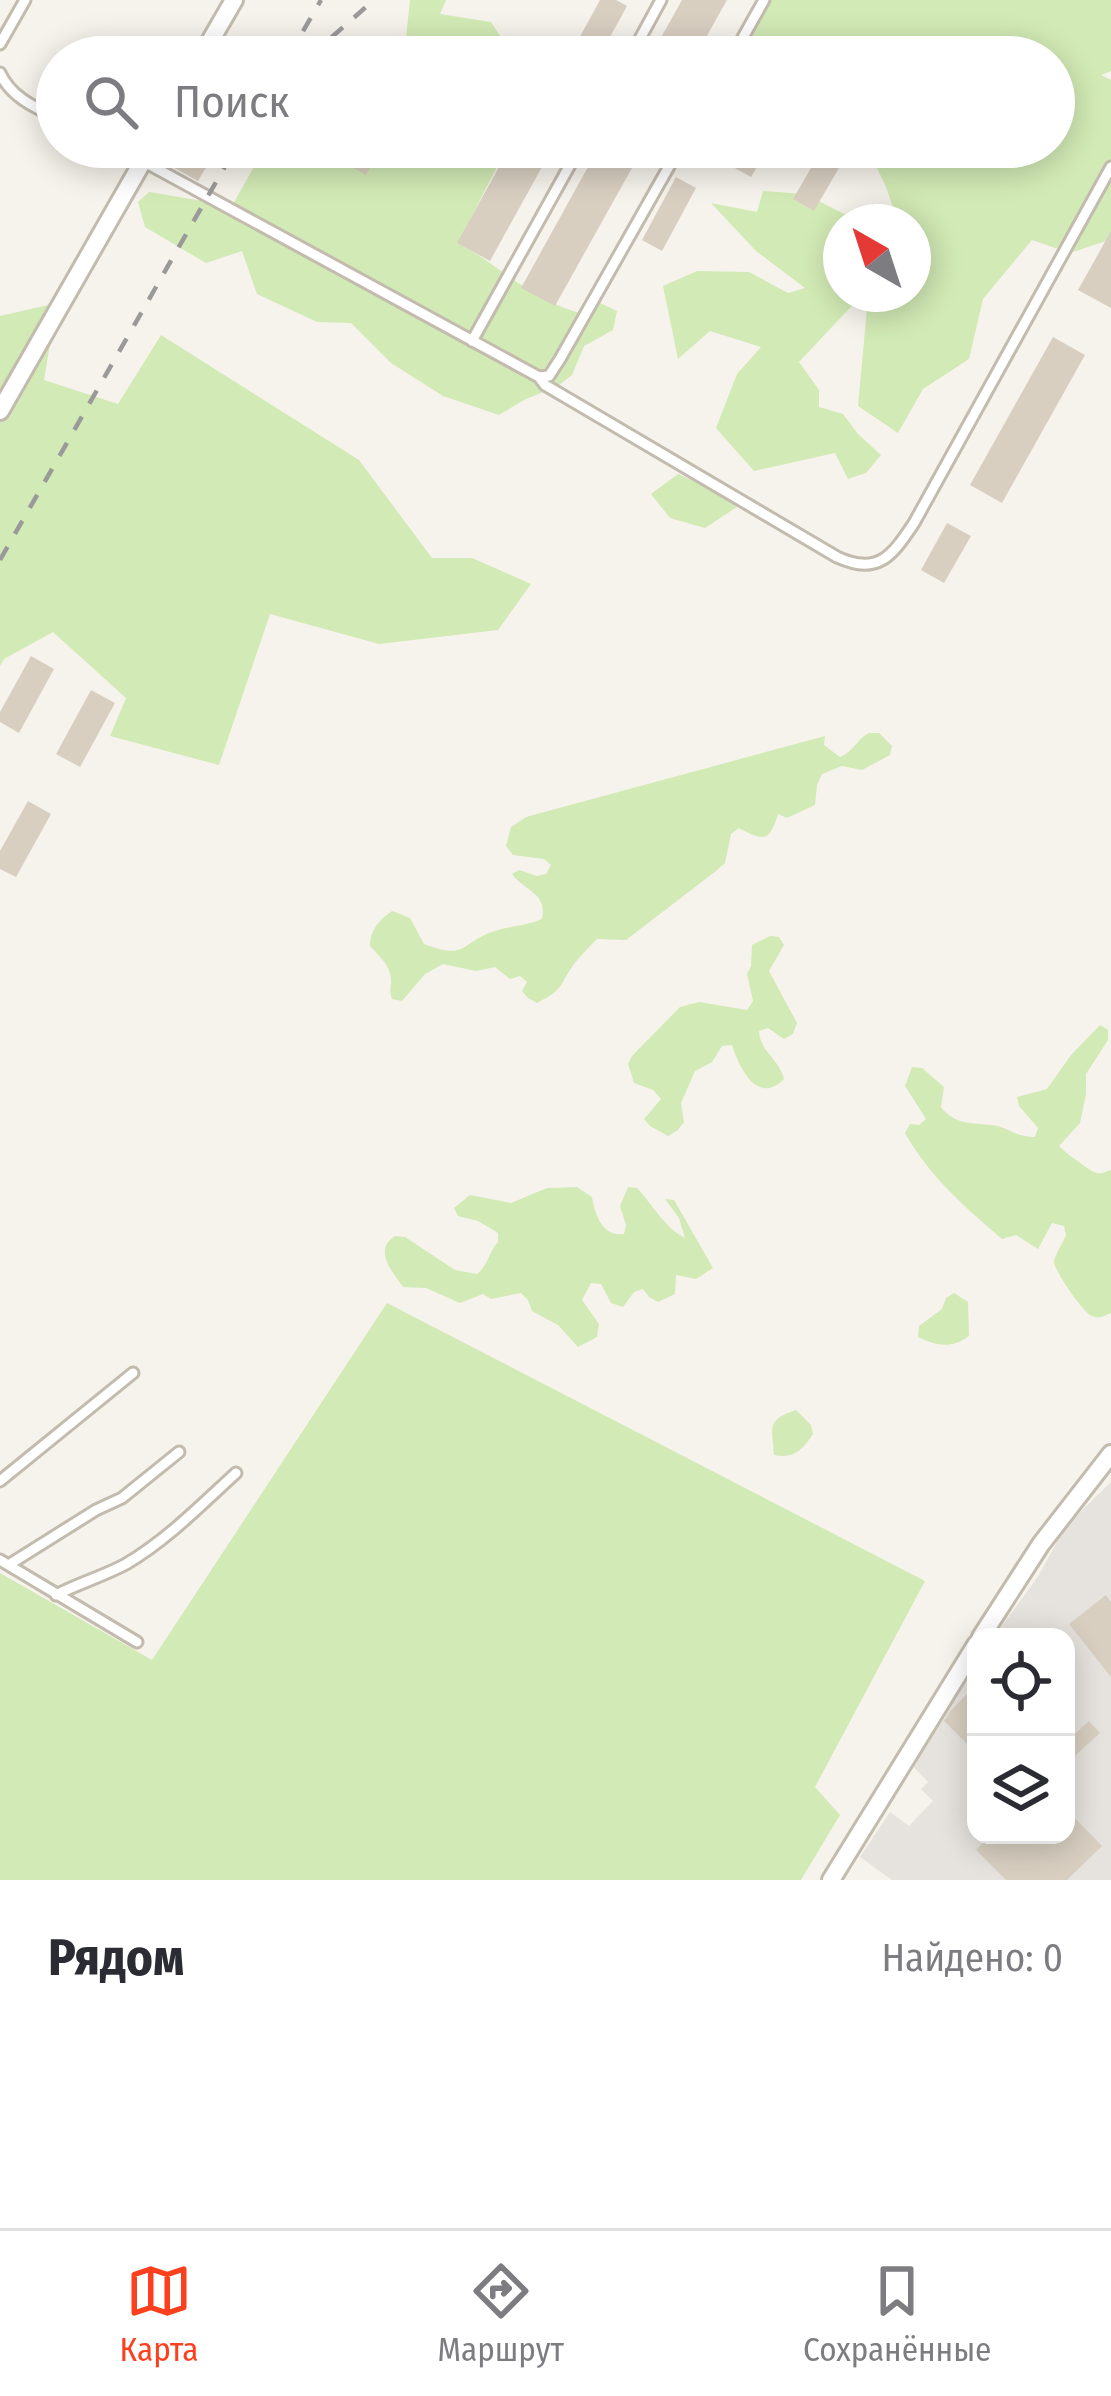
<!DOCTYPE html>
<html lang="ru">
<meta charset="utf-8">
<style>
:root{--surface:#fff;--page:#f7f7f7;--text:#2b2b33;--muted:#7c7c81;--line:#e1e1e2;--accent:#fc3f1d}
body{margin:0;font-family:"Fira Sans Condensed",sans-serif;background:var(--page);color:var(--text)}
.controls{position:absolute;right:36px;bottom:36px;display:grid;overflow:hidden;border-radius:24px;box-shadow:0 6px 30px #0003}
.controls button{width:108px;height:108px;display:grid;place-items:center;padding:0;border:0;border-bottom:3px solid var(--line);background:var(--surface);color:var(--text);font:60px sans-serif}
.compass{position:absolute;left:823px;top:204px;width:108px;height:108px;border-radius:50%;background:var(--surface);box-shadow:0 6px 30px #0003;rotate:321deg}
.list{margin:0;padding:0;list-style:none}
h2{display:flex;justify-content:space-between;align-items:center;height:156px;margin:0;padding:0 48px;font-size:51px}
h2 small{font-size:39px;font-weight:400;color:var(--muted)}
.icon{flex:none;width:66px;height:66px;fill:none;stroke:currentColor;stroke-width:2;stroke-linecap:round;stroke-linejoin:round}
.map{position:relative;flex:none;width:1111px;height:1880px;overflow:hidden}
.search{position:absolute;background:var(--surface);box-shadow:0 6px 30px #0003;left:36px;right:36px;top:36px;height:132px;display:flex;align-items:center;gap:30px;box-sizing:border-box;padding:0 42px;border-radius:66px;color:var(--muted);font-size:45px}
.sheet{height:348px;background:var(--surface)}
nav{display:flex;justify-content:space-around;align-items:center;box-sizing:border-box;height:168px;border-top:3px solid var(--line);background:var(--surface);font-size:33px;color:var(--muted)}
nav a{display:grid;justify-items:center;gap:6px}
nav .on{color:var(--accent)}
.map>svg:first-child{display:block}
.industrial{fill:#e6e2dd}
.green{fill:#d2eab5}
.building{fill:#d8cfc1}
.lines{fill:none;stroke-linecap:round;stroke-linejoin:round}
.lane-casing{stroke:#c2bbae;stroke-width:15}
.street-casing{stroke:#c2bbae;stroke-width:22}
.lane{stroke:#fff;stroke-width:9}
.street{stroke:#fff;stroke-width:16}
.rail{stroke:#9a9a9a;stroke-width:4.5;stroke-dasharray:15 15;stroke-linecap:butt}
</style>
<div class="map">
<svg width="1111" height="1880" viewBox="0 0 1111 1880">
<rect width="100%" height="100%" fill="#f6f3ec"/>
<!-- industrial -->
<path class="industrial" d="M1111,1482V1880H892L860,1857L890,1812L909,1826L933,1801L921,1789L928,1782L910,1763L932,1723L976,1662V1835H1066V1637H994L1039,1575L1065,1527Z"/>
<!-- green -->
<path class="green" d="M410,0H446L440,14L491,22L514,57H404Z
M762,0H1111V71L1101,75L1111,80V231L1106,241L1070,253L1032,240L983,299L969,359L923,389L898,433L858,406L867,308L890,294H913V281L918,278L913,264V222H898L886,187L867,147H1054V57H747L740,35Z
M265,147H473L497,167L458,243C505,269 529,299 583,314L596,301L617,311L613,330L584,346L572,375L558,386L524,400L499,415L443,396L391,363L351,323L317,322L257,294L242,251L206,263L145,227L138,202L149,192L232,206Z
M763,191L805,194L844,214L874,204L860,222H841V294H863L799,362L819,390V407L843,414L858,434L881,455L866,473L848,479L835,453L754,471L716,428L737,374L761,347L710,331L678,359L663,286L697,271L749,272L788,293L805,288L756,251L711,203L757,212Z
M57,303L44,380L118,404L161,335L359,460L432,558H472L531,584L498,630L379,644L270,614L219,765L110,736L126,698L53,632L4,659L0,666V316Z
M678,474L709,488L737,507L705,528L670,518L651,494Z
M869,733H879L892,746L890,755L862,770L842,766L822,774L817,785L815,805L787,818L778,814C770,841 764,842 739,828L731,834L725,863L716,871L626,940L597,939C589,947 581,955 574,964C558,986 566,988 537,1003L528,998L522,991L527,982L520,976L510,979L495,967L476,971L443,964L425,974L402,1001L392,999C388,988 393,984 390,974C388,963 377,954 370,946C370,930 379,920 392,911L410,918L424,944C468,961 460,942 495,931C510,926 526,926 542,919C548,893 524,891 512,874L519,870L537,876L546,874L551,865L544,859L513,855L506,846L511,827L526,817L825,736L824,745L840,757C853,752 857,739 869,733Z
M770,936L779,937L784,945L769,971L797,1023L793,1034L784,1039L768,1028L759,1031C759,1050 780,1060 784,1079C757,1106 739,1067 732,1045L722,1046L712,1062L695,1071L681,1103L684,1122L678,1130L668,1136L650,1126L644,1119L661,1099L653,1090L634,1083L628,1064L632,1056L680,1007L699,1002L747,1010L753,1001L747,974L751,966L752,945Z
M1100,1025L1108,1030V1040L1086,1074V1094L1080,1123L1059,1146C1063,1151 1088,1169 1094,1172C1101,1175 1104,1172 1111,1170V1313C1104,1316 1100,1319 1092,1316C1084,1314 1054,1270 1054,1262C1055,1254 1063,1243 1066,1235L1064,1226L1052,1223L1038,1249L1016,1235L1002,1239C965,1207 929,1176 905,1133L910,1124L919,1125L926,1119L905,1086L912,1067L922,1068L944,1087L941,1107C956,1127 976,1122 997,1126C1013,1130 1014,1136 1035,1137L1038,1128L1019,1106L1017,1097L1047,1089L1071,1055Z
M577,1187L592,1197C595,1216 603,1237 624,1234L626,1225L620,1206L628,1187L637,1188C653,1205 664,1227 685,1238L679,1218L665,1199L674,1200L713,1268L696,1279L676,1275L675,1294L658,1302L649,1297L643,1289L634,1292L623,1307L611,1303L601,1284L591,1283L582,1300L599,1324L597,1337L578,1347L558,1325L532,1311L528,1300L521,1293L491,1299L483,1294L460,1303L426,1288L403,1287C392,1271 373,1250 395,1236L405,1237L455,1270L477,1274C488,1266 488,1253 498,1242V1233L478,1221L458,1216L454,1208L470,1195L511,1203L547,1188Z
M954,1293L968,1302L969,1336C951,1349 937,1346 918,1337L919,1326L942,1309L946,1298Z
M387,1303L925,1581L815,1787L840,1815L801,1880H0V1573L152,1660Z
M796,1410L811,1425L813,1434C803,1450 793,1459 774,1455C772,1427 766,1420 796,1410Z"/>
<!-- building -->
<path class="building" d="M600,0H616L627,6L599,57L576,44Z
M682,0H727L695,57H650Z
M167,147H218L198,181L160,160Z
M349,147H381L366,175L341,161Z
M510,147H553L490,261L457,243Z
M599,147H615L637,159L555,306L521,288Z
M744,147H769L751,177L733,167Z
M823,147H851L814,211L793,199Z
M676,177L696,188L662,251L642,240Z
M1111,231V308L1078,290Z
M1053,337L1085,355L1002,503L970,485Z
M947,523L971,536L944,583L921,570Z
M31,656L54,669L19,733L0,722V712Z
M91,690L115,703L80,767L56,754Z
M28,801L51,814L16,877L0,869V851Z
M1106,1595L1111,1602V1677L1069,1624Z
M976,1685V1753L944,1721L951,1710Z
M1089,1721L1100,1733L1066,1764V1742Z
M1066,1809L1102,1846L1067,1880H1006L976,1850L991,1835H1066Z"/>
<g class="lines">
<defs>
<path id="lane" d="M0,44L25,0
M630,57L661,0
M732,57L764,0
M0,73C11,97 34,107 57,118
M117,147L539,377L549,376L560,359L680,147
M472,341L580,147
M539,377L545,385L837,557C878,576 892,556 914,523L1111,167
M0,1481L133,1373
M0,1560L137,1642
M10,1564L96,1510L122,1498L179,1452
M56,1595C79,1583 104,1576 126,1564C167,1540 201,1505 236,1473"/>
<path id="street" d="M201,57L234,0
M0,411L151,147
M981,1637L1041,1544L1111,1454
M831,1880L976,1645"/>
</defs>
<!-- lane casing -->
<use href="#lane" class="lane-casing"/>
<!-- street casing -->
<use href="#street" class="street-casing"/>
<!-- lane -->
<use href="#lane" class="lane"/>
<!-- street -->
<use href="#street" class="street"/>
<!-- rail -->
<path class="rail" d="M288,57L321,0
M309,57L374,0
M0,560L236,147"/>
</g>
</svg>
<div class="controls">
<button><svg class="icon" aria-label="locate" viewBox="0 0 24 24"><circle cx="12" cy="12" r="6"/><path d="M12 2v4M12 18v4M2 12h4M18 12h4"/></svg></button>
<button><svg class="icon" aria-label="layers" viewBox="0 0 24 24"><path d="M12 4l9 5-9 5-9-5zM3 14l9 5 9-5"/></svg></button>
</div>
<svg class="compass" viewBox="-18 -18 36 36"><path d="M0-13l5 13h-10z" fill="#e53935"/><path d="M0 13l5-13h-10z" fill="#7c7c81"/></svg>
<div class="search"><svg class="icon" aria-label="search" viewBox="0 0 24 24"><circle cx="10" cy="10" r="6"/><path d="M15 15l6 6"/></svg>Поиск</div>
</div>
<section class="sheet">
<h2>Рядом<small>Найдено: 0</small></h2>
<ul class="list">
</ul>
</section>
<nav>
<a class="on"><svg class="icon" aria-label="map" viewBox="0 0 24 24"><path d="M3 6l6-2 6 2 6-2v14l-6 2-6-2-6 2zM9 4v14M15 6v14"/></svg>Карта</a>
<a><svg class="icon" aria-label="directions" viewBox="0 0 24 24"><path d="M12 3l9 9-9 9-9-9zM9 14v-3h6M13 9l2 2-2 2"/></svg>Маршрут</a>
<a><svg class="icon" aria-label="saved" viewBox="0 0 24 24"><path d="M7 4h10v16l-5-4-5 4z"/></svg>Сохранённые</a>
</nav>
